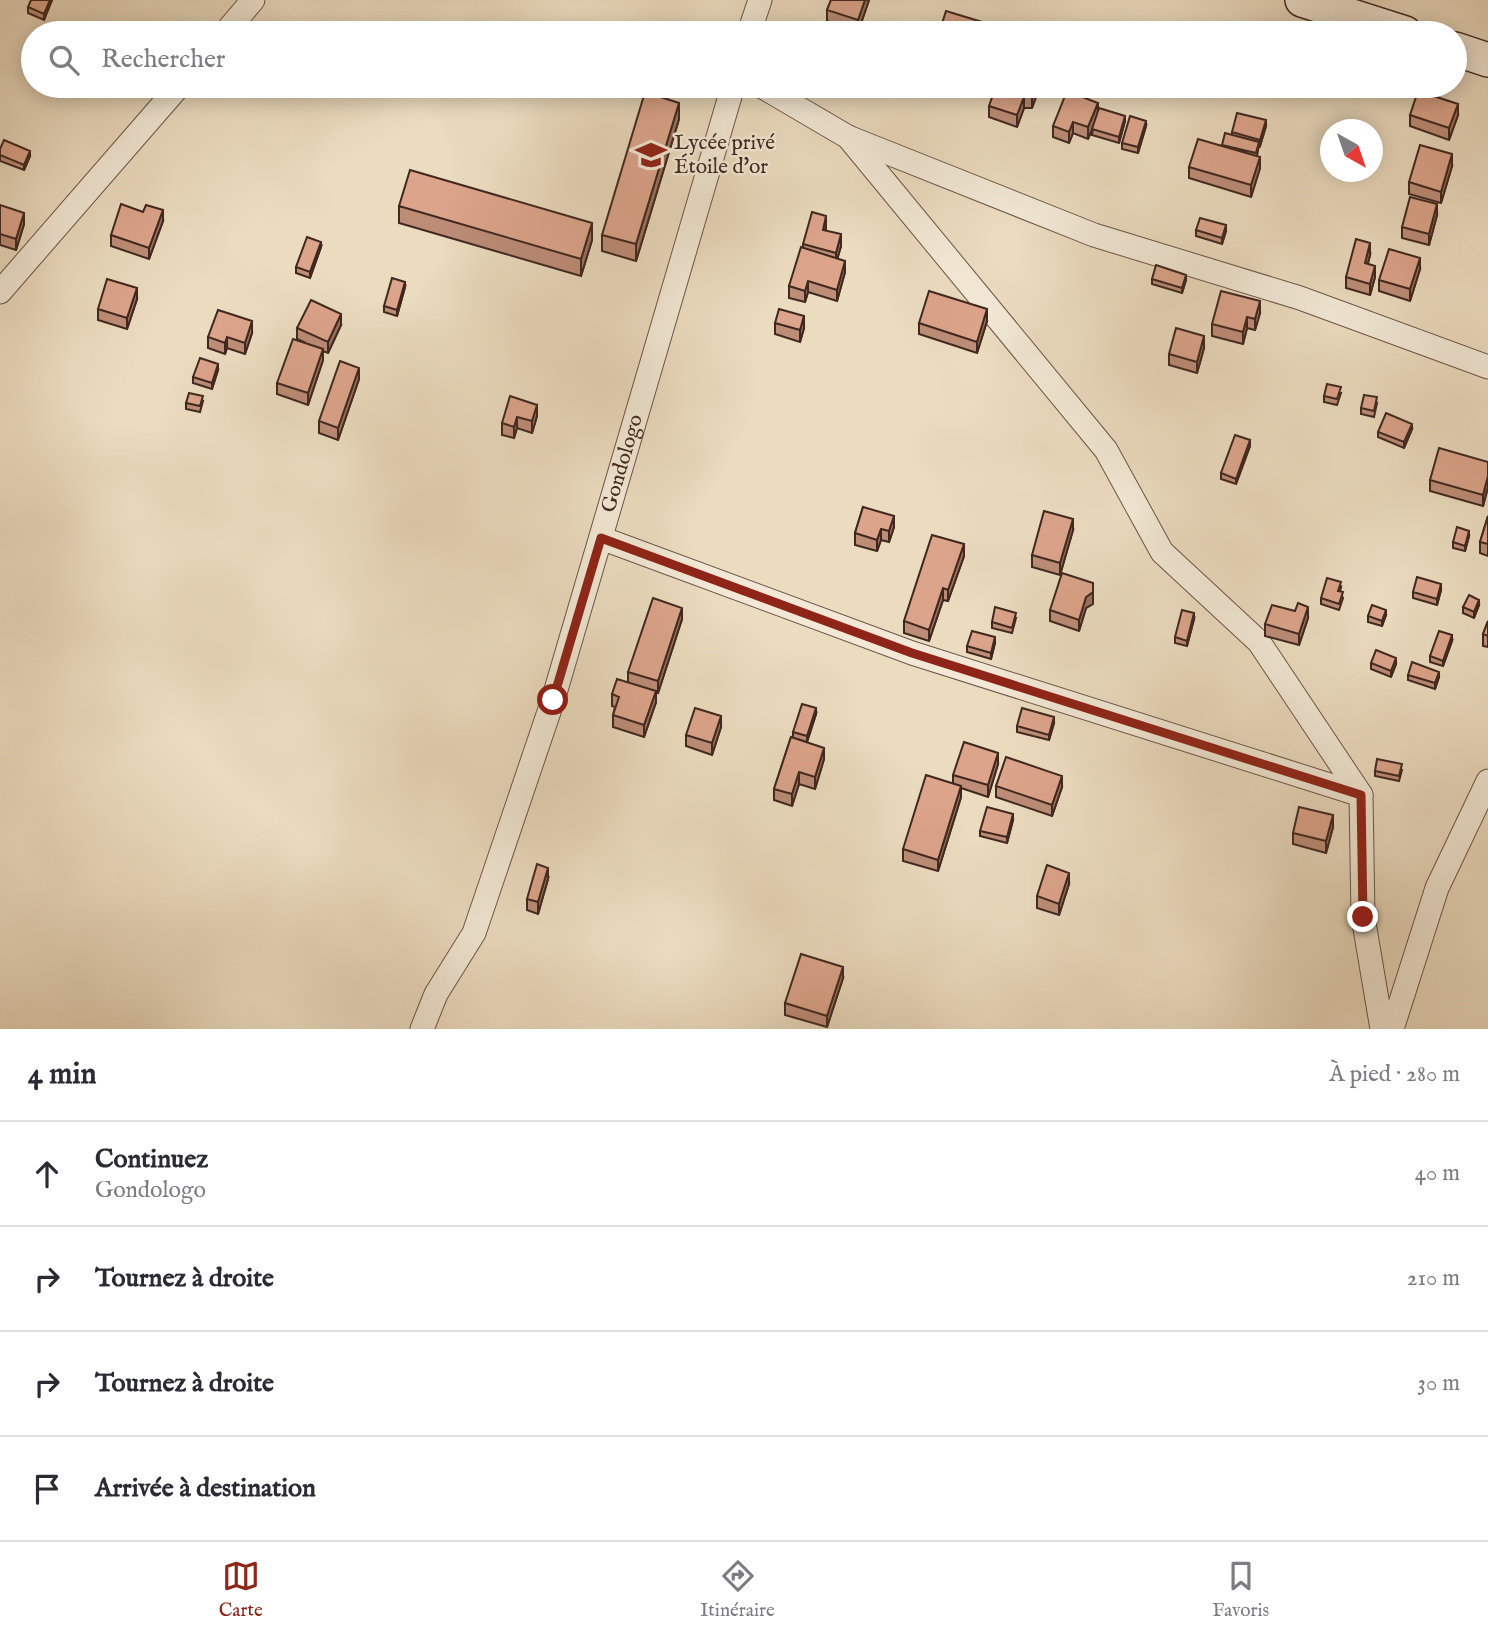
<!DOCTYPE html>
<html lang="fr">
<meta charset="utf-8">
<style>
:root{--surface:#fff;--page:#f7f7f7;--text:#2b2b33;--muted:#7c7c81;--line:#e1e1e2;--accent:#8f2418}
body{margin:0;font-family:"IM FELL English",serif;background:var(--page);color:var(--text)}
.compass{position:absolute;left:1320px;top:119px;width:63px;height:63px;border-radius:50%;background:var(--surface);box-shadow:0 4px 18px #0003;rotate:140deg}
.stop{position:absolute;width:21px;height:21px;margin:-16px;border:5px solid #8f2418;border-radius:50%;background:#fff}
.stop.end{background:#8f2418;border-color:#fff;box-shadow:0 2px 7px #0008}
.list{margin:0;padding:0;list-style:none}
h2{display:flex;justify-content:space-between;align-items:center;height:91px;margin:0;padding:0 28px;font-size:30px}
h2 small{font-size:23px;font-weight:400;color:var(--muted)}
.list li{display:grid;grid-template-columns:46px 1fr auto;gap:21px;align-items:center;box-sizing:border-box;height:105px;padding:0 28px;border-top:2px solid var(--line)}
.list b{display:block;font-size:26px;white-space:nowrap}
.list p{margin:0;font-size:23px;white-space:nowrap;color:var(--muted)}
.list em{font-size:23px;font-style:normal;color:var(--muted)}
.icon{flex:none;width:38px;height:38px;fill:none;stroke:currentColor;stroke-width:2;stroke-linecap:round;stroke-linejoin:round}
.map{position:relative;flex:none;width:1488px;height:1029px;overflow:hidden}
.search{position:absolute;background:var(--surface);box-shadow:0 4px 18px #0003;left:21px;right:21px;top:21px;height:77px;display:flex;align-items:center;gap:18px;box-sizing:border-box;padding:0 24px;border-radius:38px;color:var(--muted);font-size:26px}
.sheet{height:511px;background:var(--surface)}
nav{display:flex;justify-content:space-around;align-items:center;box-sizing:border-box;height:98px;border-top:2px solid var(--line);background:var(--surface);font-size:19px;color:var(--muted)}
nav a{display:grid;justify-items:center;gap:4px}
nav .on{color:var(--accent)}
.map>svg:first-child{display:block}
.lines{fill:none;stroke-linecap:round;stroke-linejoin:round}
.street-casing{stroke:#6b5547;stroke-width:25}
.secondary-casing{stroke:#40281f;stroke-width:36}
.street{stroke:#f2e8d5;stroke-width:23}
.secondary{stroke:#f2e8d5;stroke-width:33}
.wall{fill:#bd8d78;stroke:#40281f;stroke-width:2}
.shaded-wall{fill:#9a7361;stroke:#40281f;stroke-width:2}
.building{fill:#dca48b;stroke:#40281f;stroke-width:2}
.route{stroke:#8f2418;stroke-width:9}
.labels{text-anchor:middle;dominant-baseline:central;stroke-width:5;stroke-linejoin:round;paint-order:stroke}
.poi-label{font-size:21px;fill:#40281f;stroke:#f2e8d5;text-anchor:start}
.street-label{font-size:21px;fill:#40281f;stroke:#f2e8d5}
</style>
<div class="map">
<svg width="1488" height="1029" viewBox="0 0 1488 1029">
<rect width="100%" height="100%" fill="#ebdbbf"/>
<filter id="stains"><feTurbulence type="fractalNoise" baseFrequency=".00286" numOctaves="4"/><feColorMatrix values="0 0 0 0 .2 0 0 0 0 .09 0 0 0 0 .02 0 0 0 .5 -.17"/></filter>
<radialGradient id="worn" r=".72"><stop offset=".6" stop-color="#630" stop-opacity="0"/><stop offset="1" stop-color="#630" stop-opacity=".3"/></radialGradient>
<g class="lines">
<defs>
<g id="street">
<path d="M225,33L253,0"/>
<path d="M749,33L760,0"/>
<path d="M761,86L848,137L1094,235L1300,298L1488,367"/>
<path d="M848,137L1106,450L1162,552L1259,642L1361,795"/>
<path d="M0,292L179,86"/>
<path d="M601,538L912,653L1361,795L1363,917L1382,1029"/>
<path id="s1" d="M422,1029L436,994L474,933L553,700L733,86"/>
<path d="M1392,1029L1437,888L1488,781"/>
</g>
<path id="secondary" d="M1302,0L1405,33
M1455,49L1488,60"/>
</defs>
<!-- street casing -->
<use href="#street" class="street-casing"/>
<!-- secondary casing -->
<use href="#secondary" class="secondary-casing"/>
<!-- street -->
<use href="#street" class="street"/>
<!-- secondary -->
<use href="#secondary" class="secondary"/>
</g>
<!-- wall -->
<path class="wall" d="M52,0L44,20L28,13V7Z
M831,0H869L858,32L827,21V10Z
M1037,86V94L1032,108H1024L1017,127L989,117V106Z
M1098,110L1125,121L1119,143L1092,135L1093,128L1088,139L1073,133L1069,143L1053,137V126Z
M1410,115H1458L1449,140L1410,126Z
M679,119L636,261L602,251V235Z
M1146,126L1138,153L1122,149V143Z
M1266,126L1260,146L1259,145L1257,156L1260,168L1251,197L1189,178V167L1222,146L1232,135V132Z
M0,149L30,156L24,170L0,161Z
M1452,166L1441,203L1409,194V182Z
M0,205L24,224L16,250L0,245Z
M399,206L592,240L581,276L399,223Z
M1437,215L1429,245L1402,238V227Z
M163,221L149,259L111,246V235Z
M826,227V230L841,246L837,259L845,272L837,301L808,292L805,302L789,298V286L803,248V244Z
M1196,230L1226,231L1222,244L1196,236Z
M321,247L310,278L296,273V267Z
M1370,255L1368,263L1375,277L1370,295L1346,288V277Z
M1420,269L1410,301L1379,291V280Z
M1152,279L1186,280L1182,293L1152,284Z
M405,287L397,316L384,312V306Z
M137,299L127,329L98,320V309Z
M1260,313L1255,330L1247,328L1243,344L1212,336V324Z
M987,321L977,353L919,334V323Z
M775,323L804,328L800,342L775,334Z
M341,325L328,353L323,351V360L308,405L277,394V383L304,342L297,339V328Z
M252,333L245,354L227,348L225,354L208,348V337Z
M1204,348L1197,373L1169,365V354Z
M218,370L212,389L193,383V377Z
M359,379L338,440L319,433V421Z
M1341,393L1337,405L1324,402V396Z
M203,401L200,412L186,409V403Z
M1377,403L1374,417L1361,414V408Z
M537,405V416L532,433L517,428L514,438L502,435V423Z
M1412,429L1404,448L1378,437V432Z
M1250,446L1236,484L1221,479V473Z
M1488,462V487L1483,506L1430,491V480Z
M863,507L894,527L889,542L881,540L877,551L855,545V533Z
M1488,516V556L1480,553V542Z
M1073,530L1060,575L1032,567V555Z
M1469,536L1465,551L1453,548V542Z
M964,556L948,601L943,600L929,641L904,633V621Z
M1341,587L1340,592L1343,598L1339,610L1321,604V598Z
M1441,590L1437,605L1413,598V592Z
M1093,604L1086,608L1079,631L1050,621V610Z
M1479,605L1474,618L1463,613V607Z
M1386,615L1382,626L1368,622V616Z
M1016,618L1012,633L992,628V622Z
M1308,618L1299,645L1265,636V624Z
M682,619L658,693L656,692V702L644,737L613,727V715L615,707L612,706V694L628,682V672Z
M1194,619L1187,646L1175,643V637Z
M1488,621V647L1483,646V634Z
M1452,641L1443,666L1430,662V656Z
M995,643L991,659L967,652V646Z
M1371,663L1396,664L1391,677L1371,669Z
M1408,675L1439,677L1435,689L1408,680Z
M816,714L807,742L793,738V732Z
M1054,723L1049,740L1017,732V726Z
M721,727L712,755L686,746V735Z
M791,737L824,759L815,789L799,784L792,806L774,800V789Z
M998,764L988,797L961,788V797L938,871L903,861V849L953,783V775Z
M1402,770L1399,781L1375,776V771Z
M996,786L1062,787L1052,816L996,797Z
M1013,820L1007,843L980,836V831Z
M1333,827L1326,853L1293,844V833Z
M548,879L538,914L527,910V899Z
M1069,884L1059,915L1037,908V896Z
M843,978L827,1027L785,1015V1003Z"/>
<!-- shaded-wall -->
<path class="shaded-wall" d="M50,0H52L44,20V14Z
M865,0H869L858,32V20Z
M1036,86H1037V94L1032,108V97Z
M1024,97V108L1017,127V115Z
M679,103V119L636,261V244Z
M1098,103V114L1088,139V127Z
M1458,104V115L1449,140V128Z
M1125,116V121L1119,143V137Z
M1266,120V126L1260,146V140Z
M1146,121V126L1138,153V147Z
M1073,122V133L1069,143V132Z
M30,151V156L24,170V165Z
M1452,154V166L1441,203V192Z
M1260,157V168L1251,197V185Z
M1437,204V215L1429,245V234Z
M163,210V221L149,259V248Z
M24,213V224L16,250V239Z
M826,216V227L823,241V230Z
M592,223V240L581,276V259Z
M1226,225V231L1222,244V238Z
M841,234V246L836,264V253Z
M321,242V247L310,278V272Z
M1370,243V255L1365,274V263Z
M1420,258V269L1410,301V289Z
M845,261V272L837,301V290Z
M1375,266V277L1370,295V284Z
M1186,275V280L1182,293V288Z
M808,281V292L805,302V291Z
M405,282V287L397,316V310Z
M137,288V299L127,329V318Z
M1260,301V313L1255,330V319Z
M987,309V321L977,353V342Z
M341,314V325L328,353V342Z
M804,316V328L800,342V330Z
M1247,317V328L1243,344V332Z
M252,321V333L245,354V343Z
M1204,336V348L1197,373V362Z
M227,337V348L225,354V343Z
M323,349V360L308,405V393Z
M218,364V370L212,389V383Z
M359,368V379L338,440V428Z
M537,405V416L532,433V421Z
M517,417V428L514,438V427Z
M1412,424V429L1404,448V442Z
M1250,440V446L1236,484V479Z
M1488,476V487L1483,506V495Z
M894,516V527L889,542V531Z
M1073,519V530L1060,575V563Z
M881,529V540L877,551V540Z
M1469,531V536L1465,551V546Z
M964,544V556L948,601V590Z
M1441,584V590L1437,605V599Z
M943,588V600L929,641V630Z
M1093,592V604L1086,608L1079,631V620L1086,597Z
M1479,600V605L1474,618V612Z
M1308,607V618L1299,645V634Z
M682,608V619L658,693V681Z
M1386,610V615L1382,626V621Z
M1194,613V619L1187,646V641Z
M1452,635V641L1443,666V661Z
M995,637V643L991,659V653Z
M1396,658V664L1391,677V671Z
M1439,672V677L1435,689V683Z
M656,691V702L644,737V725Z
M816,708V714L807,742V736Z
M721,716V727L712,755V743Z
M1054,717V723L1049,740V735Z
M824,748V759L815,789V777Z
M998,753V764L988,797V785Z
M799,772V784L792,806V794Z
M1062,776V787L1052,816V805Z
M961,786V797L938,871V860Z
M1013,814V820L1007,843V837Z
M1333,815V827L1326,853V841Z
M548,868V879L538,914V902Z
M1069,873V884L1059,915V904Z
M843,967V978L827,1027V1016Z"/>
<!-- building -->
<path class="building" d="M31,0H50L44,14L28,7Z
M831,0H865L858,20L827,10Z
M946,11L1002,28L1001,33H939Z
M71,26L86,30L85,33H70Z
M996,86H1036L1032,97H1024L1017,115L989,106Z
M1067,91L1098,103L1088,127L1073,122L1069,132L1053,126Z
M1418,91L1458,104L1449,128L1410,115Z
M645,92L679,103L636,244L602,235Z
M1099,108L1125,116L1119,137L1092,129Z
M1237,113L1266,120L1260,140L1232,132Z
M1130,116L1146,121L1138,147L1122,143Z
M1225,133L1259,142L1256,153L1222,145Z
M1198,139L1260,157L1251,185L1189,167Z
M4,140L30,151L24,165L0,155V149Z
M1420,145L1452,154L1441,192L1409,182Z
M410,170L592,223L581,259L399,206Z
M1410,197L1437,204L1429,234L1402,227Z
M121,204L143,212L146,205L163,210L149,248L111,235Z
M0,205L24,213L16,239L0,234Z
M812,212L826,216L823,230L841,234L836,253L803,244Z
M1200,218L1226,225L1222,238L1196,230Z
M307,237L321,242L310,272L296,267Z
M1356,239L1370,243L1365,263L1375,266L1370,284L1346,277Z
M801,247L845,261L837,290L808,281L805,291L789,286Z
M1389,249L1420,258L1410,289L1379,280Z
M1156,265L1186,275L1182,288L1152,279Z
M392,278L405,282L397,310L384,306Z
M107,279L137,288L127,318L98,309Z
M929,291L987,309L977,342L919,323Z
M1221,291L1260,301L1255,319L1247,317L1243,332L1212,324Z
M311,300L341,314L328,342L297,328Z
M779,309L804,316L800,330L775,323Z
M218,310L252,321L245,343L227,337L225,343L208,337Z
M1176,328L1204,336L1197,362L1169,354Z
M293,339L323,349L308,393L277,383Z
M200,358L218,364L212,383L193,377Z
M340,361L359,368L338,428L319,421Z
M1327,384L1341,387L1337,399L1324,396Z
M189,393L203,396L200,406L186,403Z
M1364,395L1377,397L1374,411L1361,408Z
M510,396L537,405L532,421L517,417L514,427L502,423Z
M1386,413L1412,424L1404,442L1378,432Z
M1235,435L1250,440L1236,479L1221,473Z
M1439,448L1488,462V476L1483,495L1430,480Z
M863,507L894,516L889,531L881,529L877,540L855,533Z
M1044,511L1073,519L1060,563L1032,555Z
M1488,516V544L1480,542Z
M1457,527L1469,531L1465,546L1453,542Z
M932,535L964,544L948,590L943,588L929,630L904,621Z
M1062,573L1093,583V592L1086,597L1079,620L1050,610Z
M1417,577L1441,584L1437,599L1413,592Z
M1327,578L1341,582L1338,591L1343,592L1339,604L1321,598Z
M1469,595L1479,600L1474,612L1463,607Z
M653,598L682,608L658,681L628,672Z
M1298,603L1308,607L1299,634L1265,624L1272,605L1295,611Z
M1372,605L1386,610L1382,621L1368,616Z
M995,607L1016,613L1012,628L992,622Z
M1182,610L1194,613L1187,641L1175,637Z
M1488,621V636L1483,634Z
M972,631L995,637L991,653L967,646Z
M1439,631L1452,635L1443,661L1430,656Z
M1376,650L1396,658L1391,671L1371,663Z
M1412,662L1439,672L1435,683L1408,675Z
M617,679L656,691L644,725L613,715L619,697L612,694Z
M802,704L816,708L807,736L793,732Z
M695,708L721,716L712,743L686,735Z
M1022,708L1054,717L1049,735L1017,726Z
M791,737L824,748L815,777L799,772L792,794L774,789Z
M964,742L998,753L988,785L953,775Z
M1006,757L1062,776L1052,805L996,786Z
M1377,759L1402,764L1399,776L1375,771Z
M926,775L961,786L938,860L903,849Z
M987,807L1013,814L1007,837L980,831Z
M1299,807L1333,815L1326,841L1293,833Z
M537,864L548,868L538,902L527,899Z
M1047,865L1069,873L1059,904L1037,896Z
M801,954L843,967L827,1016L785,1003Z"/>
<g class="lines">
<!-- route -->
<path class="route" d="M553,700L601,538L912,653L1361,795L1363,917"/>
</g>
<!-- icons -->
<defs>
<symbol id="university-bare" viewBox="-9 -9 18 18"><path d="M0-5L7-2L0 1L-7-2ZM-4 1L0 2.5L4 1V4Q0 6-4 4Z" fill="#8f2418" stroke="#f2e8d5" stroke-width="2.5" paint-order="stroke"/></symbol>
</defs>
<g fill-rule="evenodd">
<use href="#university-bare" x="629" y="133" width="44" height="44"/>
</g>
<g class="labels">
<!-- poi labels -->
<g class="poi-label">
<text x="674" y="143">Lycée privé<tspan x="674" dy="24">Étoile d'or</tspan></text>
</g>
<!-- street labels -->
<g class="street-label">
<text stroke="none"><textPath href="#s1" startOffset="602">Gondologo</textPath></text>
</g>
</g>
<rect width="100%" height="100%" filter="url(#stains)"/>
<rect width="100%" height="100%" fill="url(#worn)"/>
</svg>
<svg class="compass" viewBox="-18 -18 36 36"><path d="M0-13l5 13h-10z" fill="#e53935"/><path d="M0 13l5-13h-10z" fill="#7c7c81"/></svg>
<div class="stop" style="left:553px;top:700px"></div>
<div class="stop end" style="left:1363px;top:917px"></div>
<div class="search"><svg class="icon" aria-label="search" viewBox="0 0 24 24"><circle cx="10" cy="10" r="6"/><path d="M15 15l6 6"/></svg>Rechercher</div>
</div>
<section class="sheet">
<h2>4 min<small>À pied · 280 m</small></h2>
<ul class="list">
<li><svg class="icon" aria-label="ahead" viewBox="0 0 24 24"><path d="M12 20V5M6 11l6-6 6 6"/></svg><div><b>Continuez</b><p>Gondologo</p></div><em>40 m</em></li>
<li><svg class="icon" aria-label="right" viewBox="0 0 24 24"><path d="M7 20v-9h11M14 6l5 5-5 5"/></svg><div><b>Tournez à droite</b></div><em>210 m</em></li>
<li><svg class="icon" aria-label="right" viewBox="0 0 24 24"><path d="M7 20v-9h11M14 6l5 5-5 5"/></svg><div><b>Tournez à droite</b></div><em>30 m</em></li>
<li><svg class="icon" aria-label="arrive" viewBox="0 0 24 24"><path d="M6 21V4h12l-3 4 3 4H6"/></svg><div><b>Arrivée à destination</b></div></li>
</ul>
</section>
<nav>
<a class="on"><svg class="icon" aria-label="map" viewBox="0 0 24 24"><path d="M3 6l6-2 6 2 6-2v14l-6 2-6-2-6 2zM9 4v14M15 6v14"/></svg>Carte</a>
<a><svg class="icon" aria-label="directions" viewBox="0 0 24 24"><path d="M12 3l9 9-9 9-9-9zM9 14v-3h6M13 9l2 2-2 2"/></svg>Itinéraire</a>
<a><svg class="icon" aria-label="saved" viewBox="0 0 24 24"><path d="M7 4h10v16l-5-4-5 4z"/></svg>Favoris</a>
</nav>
